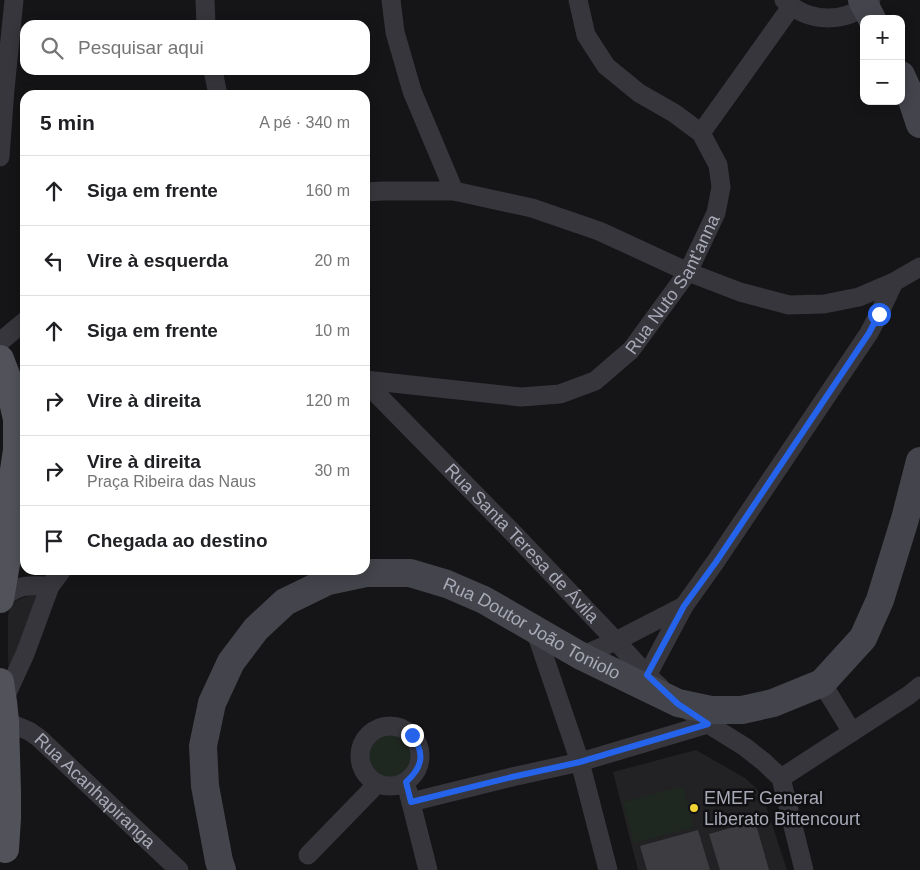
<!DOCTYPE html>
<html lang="pt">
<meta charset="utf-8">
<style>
:root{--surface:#fff;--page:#f6f6f6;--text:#202124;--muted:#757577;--line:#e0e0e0}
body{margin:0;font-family:Arial,sans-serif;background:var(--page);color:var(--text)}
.controls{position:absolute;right:15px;top:15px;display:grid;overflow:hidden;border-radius:10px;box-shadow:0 2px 12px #0003}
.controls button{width:45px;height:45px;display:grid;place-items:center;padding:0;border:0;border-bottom:1px solid var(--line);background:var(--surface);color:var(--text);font:25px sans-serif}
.stop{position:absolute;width:15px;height:15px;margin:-11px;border:4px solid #2563eb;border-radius:50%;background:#fff}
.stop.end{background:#2563eb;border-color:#fff;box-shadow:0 1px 5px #0008}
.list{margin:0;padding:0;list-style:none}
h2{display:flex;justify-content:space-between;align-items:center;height:65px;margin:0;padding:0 20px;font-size:21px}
h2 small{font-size:16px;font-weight:400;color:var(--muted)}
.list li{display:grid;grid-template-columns:32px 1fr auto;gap:15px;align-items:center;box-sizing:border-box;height:70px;padding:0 20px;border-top:1px solid var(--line)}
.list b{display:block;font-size:19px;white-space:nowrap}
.list p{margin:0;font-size:16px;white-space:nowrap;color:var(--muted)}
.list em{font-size:16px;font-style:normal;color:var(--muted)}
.icon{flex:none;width:28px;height:28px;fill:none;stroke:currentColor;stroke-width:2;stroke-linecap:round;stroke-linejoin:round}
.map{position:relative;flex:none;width:920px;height:870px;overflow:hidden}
.search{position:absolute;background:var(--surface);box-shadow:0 2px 12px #0003;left:20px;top:20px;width:350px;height:55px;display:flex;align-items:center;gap:12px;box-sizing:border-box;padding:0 18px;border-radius:15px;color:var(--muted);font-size:19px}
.panel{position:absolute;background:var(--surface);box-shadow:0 2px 12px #0003;left:20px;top:90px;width:350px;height:485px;border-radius:15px}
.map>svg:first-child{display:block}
.built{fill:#222124}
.green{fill:#1f2721}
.building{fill:#3d3d41}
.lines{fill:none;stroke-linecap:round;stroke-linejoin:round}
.street{stroke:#36363c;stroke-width:19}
.secondary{stroke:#44454c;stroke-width:28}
.primary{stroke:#52525b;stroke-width:28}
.route{stroke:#2563eb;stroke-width:6}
.poi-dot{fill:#f1d433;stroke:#101012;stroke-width:2}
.labels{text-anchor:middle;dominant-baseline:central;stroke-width:5;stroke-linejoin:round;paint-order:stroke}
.street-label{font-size:18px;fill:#a7a9b7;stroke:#101012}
.poi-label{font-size:18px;fill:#a7a9b7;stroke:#101012;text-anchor:start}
</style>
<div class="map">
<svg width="920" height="870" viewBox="0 0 920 870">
<rect width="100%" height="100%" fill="#151517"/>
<!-- built -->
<path class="built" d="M37,594L16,660L9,674L8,656V616L11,603L27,596Z
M696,750L745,778L756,788L764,800L787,870H638L613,772Z"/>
<!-- green -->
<path class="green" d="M367 755a23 23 0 1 1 46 0a23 23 0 1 1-46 0Z
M683,786L694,827L634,843L623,802Z"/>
<!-- building -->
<path class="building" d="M755,821L769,870H720L709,834Z
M698,830L710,870H647L640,846Z"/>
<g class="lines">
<!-- street -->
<g class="street">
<path d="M205,0L206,25"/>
<path d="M391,0L395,32L412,91L454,191"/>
<path d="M784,0C808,23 847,25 871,0"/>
<path d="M213,70L218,95"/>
<path d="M701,133L791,7"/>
<path d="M0,157L5,89L14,0"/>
<path d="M365,192L383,191H454L532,208L599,231L688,272L740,292L789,305L824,304L859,297L894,282L920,267"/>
<path d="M0,342L25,321"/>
<path id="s1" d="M365,380L521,397L560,394L595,381L631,350L688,272L716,213L721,187L718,165L701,133L674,113L639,93L606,66L586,35L578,0"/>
<path id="s2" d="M365,382L515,535L616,641L647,675L661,688"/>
<path d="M0,600C19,584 27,585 50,586"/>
<path d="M535,630L580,762L608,870"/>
<path d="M581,656L616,641L684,606"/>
<path d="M642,685L684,606L716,561L869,333L879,314L894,282"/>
<path d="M3,702L25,654L50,586L62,570"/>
<path d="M686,709L708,724L745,747L764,762L781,778L804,870"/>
<path id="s3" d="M5,721L29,731L39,738L179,870"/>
<circle cx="390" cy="756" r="30"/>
<path d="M852,732L909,695L920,686"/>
<path d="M781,778L852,732L822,683"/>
<path d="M408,791L428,870"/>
<path d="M411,802L512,777L580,762L708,724"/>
<path d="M308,855L377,784"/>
</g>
<!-- secondary -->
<g class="secondary">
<path d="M862,0L872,19"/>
<path d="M901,75L911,97L920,124"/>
<path id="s4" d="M222,870L219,861L205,786L203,746L212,703L231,662L256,629L285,602L328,581L366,573H410L447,584L484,600L581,656L678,703L711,710H742L773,703L822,683L863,638L880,600L905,519L920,461"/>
</g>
<!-- primary -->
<path class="primary" d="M0,359L8,380L17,419V450L11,490L6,564L0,599
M0,682L3,702L5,721L7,792V818L5,849"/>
</g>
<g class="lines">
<!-- route -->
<path class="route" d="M412,735C425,753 423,767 406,782L411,802L512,777L580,762L708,724L678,704L647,675L684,606L716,562L869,333L879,314"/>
</g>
<!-- markers -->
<circle class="poi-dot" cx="694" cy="808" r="5"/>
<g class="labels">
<!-- street labels -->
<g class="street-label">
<text stroke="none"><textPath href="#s1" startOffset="359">Rua Nuto Sant'anna</textPath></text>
<text stroke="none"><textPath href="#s2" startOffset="225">Rua Santa Teresa de Ávila</textPath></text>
<text stroke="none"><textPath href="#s4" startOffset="561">Rua Doutor João Toniolo</textPath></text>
<text stroke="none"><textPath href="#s3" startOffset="115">Rua Acanhapiranga</textPath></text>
</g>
<!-- poi labels -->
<g class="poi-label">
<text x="704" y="798">EMEF General<tspan x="704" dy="21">Liberato Bittencourt</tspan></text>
</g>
</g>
</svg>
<div class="controls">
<button>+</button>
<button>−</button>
</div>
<div class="stop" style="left:879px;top:314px"></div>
<div class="stop end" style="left:412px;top:735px"></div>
<div class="search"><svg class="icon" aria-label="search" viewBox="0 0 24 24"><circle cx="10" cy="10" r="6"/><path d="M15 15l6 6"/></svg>Pesquisar aqui</div>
<section class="panel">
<h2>5 min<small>A pé · 340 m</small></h2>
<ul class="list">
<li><svg class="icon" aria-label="ahead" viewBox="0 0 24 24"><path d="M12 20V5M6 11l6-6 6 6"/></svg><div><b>Siga em frente</b></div><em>160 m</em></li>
<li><svg class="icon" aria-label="left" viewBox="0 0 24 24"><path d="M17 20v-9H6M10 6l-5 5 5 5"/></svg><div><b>Vire à esquerda</b></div><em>20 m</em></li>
<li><svg class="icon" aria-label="ahead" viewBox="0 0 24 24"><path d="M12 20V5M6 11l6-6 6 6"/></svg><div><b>Siga em frente</b></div><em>10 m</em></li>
<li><svg class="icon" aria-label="right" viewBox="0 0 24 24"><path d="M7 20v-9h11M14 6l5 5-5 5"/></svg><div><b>Vire à direita</b></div><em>120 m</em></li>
<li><svg class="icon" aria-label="right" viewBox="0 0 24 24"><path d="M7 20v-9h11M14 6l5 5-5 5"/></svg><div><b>Vire à direita</b><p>Praça Ribeira das Naus</p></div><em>30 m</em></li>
<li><svg class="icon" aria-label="arrive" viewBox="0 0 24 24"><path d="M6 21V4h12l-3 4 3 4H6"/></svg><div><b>Chegada ao destino</b></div></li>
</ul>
</section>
</div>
